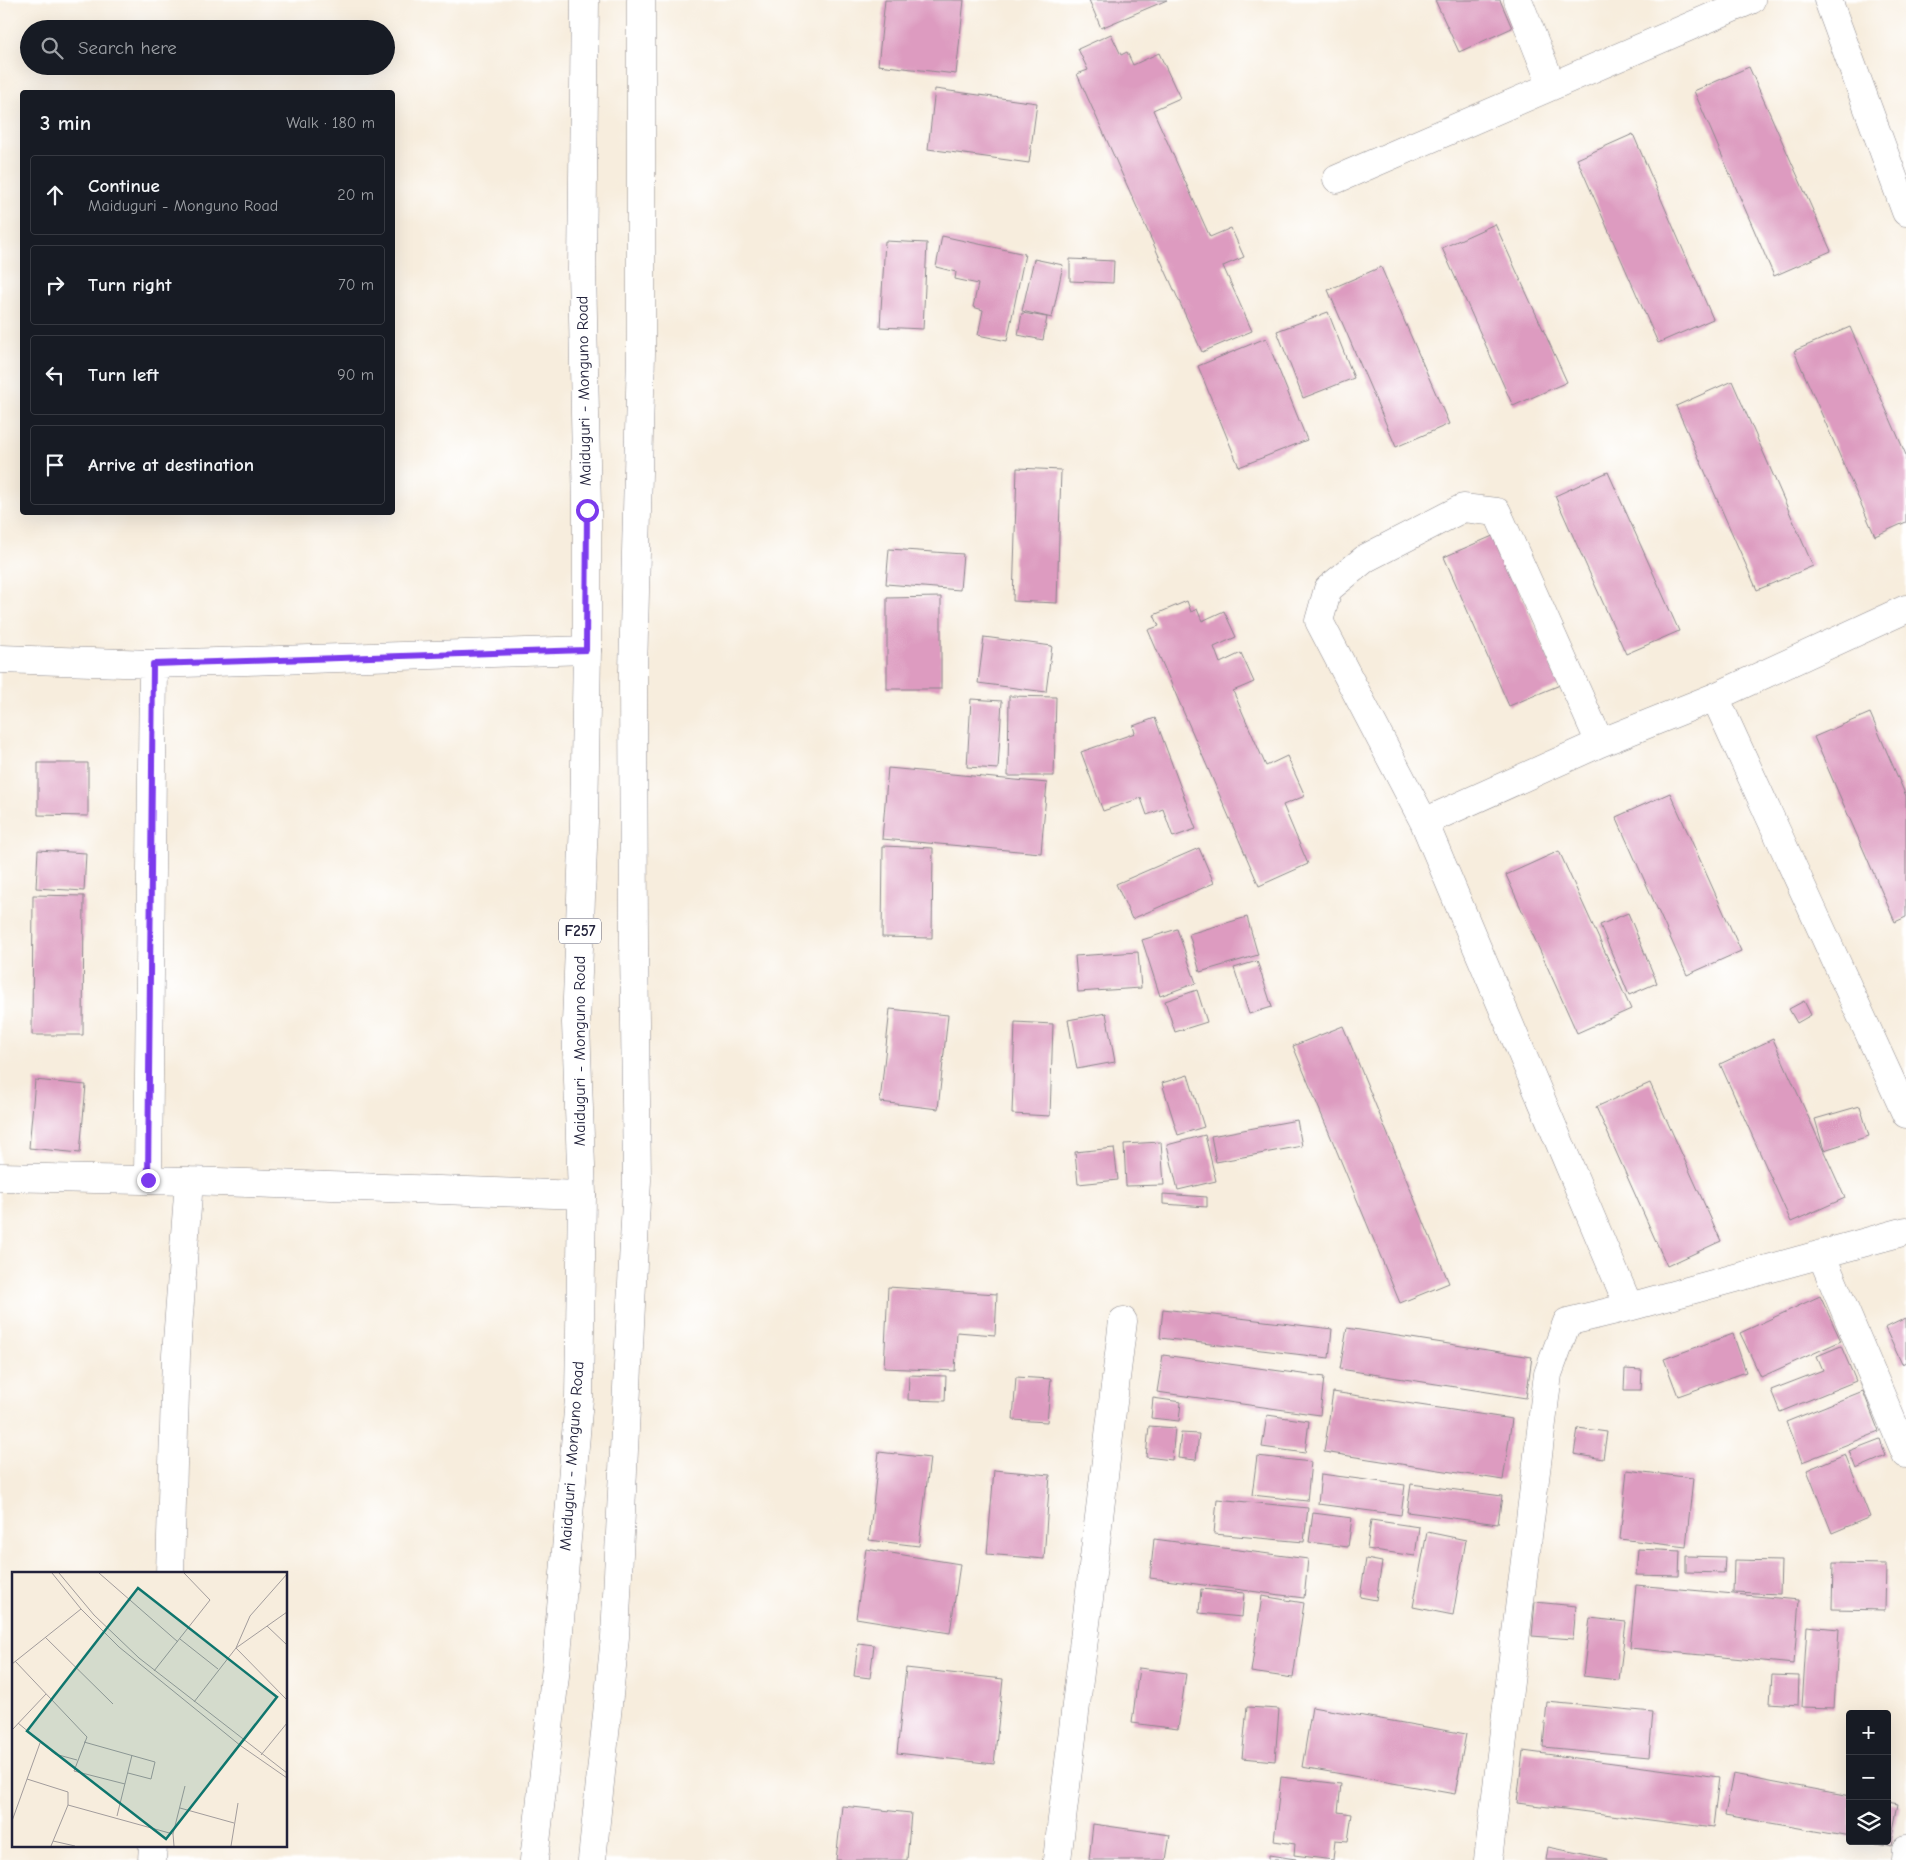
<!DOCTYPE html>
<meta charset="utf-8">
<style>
:root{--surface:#171b24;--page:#242831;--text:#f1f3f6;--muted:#9ea1a6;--line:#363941}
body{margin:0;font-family:"Comic Neue",sans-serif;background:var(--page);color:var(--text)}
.controls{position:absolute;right:15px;bottom:15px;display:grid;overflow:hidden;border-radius:5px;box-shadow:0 5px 20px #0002}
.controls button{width:45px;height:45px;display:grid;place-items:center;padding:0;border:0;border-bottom:1px solid var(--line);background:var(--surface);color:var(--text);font:25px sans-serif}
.stop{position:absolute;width:15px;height:15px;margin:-11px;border:4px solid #7c3aed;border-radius:50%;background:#fff}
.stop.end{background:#7c3aed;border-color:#fff;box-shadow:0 1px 5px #0008}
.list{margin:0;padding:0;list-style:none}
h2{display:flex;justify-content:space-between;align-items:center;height:65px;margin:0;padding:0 20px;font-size:21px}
h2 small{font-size:16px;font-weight:400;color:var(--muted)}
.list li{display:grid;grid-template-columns:32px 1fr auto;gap:15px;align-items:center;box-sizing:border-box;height:80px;margin:0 10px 10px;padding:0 10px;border:1px solid var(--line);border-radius:5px}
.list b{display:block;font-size:19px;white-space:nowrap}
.list p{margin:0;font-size:16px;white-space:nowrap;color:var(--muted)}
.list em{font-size:16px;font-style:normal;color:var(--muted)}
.icon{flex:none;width:28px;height:28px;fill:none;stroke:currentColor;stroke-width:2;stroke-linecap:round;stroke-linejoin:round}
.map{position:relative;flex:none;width:1906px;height:1860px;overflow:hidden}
.search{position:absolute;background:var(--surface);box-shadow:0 5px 20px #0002;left:20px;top:20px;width:375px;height:55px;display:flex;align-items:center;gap:12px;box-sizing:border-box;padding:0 18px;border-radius:28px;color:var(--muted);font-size:19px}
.panel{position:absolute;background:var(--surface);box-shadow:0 5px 20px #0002;left:20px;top:90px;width:375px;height:425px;border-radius:5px}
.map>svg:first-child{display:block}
.building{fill:#dd9bc0}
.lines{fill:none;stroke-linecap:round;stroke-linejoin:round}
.minor-casing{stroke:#8c888c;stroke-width:29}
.major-casing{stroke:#8c888c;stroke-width:29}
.minor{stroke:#fff;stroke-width:28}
.major{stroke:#fff;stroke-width:28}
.route{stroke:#7c3aed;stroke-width:6}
.labels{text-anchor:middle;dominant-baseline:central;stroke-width:5;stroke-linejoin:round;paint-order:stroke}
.shield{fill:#fff;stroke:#646476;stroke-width:1}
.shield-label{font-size:15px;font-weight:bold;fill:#22223b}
.street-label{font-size:16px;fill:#22223b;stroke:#fff}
.inset-road{fill:none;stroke:#a29c9c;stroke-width:1}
.view{fill:#0f766e;fill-opacity:0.15;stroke:#0f766e;stroke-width:2.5}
.inset-edge{fill:none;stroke:#22223b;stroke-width:2.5}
</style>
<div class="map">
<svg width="1906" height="1860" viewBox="0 0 1906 1860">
<rect width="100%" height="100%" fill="#fff"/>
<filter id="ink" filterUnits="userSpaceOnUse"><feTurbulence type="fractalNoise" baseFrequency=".02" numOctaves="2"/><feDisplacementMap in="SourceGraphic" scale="10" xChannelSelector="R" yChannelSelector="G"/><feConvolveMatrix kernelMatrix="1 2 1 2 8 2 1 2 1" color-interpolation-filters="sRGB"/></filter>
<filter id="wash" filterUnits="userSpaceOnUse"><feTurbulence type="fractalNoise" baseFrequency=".0096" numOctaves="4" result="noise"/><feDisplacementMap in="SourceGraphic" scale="20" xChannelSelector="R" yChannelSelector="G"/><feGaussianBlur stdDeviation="1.12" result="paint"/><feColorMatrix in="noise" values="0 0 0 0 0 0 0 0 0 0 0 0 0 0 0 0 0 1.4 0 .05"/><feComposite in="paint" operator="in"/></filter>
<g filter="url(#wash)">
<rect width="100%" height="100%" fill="#f7eddd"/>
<g id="blocks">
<!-- building -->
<path class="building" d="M885,0H964L956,74L878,65Z
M1089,0H1167L1101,28Z
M1435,0H1500L1512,28L1459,52Z
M1111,34L1121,55L1127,52L1133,65L1159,53L1180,98L1153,110L1210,237L1231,228L1244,257L1223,266L1252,331L1202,352L1077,74L1088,70L1078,49Z
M1749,67L1831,251L1774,276L1694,91Z
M935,89L1037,103L1029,163L928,149Z
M1633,134L1713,319L1658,343L1577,159Z
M1495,224L1567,382L1513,406L1442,248Z
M942,236L1025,254L1007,341L978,335L983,310L973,307L978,284L955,279L956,272L936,267Z
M885,241L927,243L923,329L880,327Z
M1034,259L1063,265L1052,318L1022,311Z
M1070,259L1114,261L1113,283L1070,281Z
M1381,267L1449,424L1396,447L1328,290Z
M1328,312L1354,378L1303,398L1277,331Z
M1022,313L1047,317L1043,340L1018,335Z
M1850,327L1906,455V522L1875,536L1794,351Z
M1266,338L1307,440L1239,467L1198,366Z
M1732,381L1813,566L1757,590L1676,406Z
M1017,468L1061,470L1057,603L1013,601Z
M1608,472L1679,631L1626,654L1555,496Z
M1495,535L1560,685L1509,706L1444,557Z
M889,549L963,554L960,590L886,584Z
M941,597V689H887V598Z
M1187,601L1191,612L1197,609L1202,621L1224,611L1236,637L1214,647L1220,663L1241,653L1254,682L1233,691L1266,766L1287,756L1305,796L1283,805L1308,864L1259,886L1148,630L1159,626L1154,615Z
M984,637L1052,646L1046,692L978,683Z
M1009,696L1056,697L1054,776H1008Z
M971,699L1002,701L998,769L967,767Z
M1870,713L1906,796V917L1895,922L1814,737Z
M1155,718L1196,829L1173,837L1163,809L1147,815L1141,798L1103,811L1081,752L1135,733L1133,726Z
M38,763H88V816L38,815Z
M888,768L1047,783L1041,853L882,839Z
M1670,793L1741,951L1687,975L1616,817Z
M883,846L933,848L932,938L882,937Z
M1199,848L1214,883L1132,919L1116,884Z
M38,850L86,853L84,891L36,888Z
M1559,851L1631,1009L1577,1033L1506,875Z
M33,895L84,896L83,1035H32Z
M1628,913L1657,983L1629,995L1600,925Z
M1247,917L1258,955L1200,972L1189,934Z
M1177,929L1196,983L1160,996L1142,940Z
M1138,952L1141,988L1078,992L1075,956Z
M1257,961L1272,1007L1249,1014L1234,968Z
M1197,990L1207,1022L1175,1032L1165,1001Z
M1804,1001L1811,1015L1797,1023L1789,1009Z
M890,1009L948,1015L938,1109L880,1102Z
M1106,1013L1115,1062L1077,1069L1068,1020Z
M1015,1022L1053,1024L1050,1116L1012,1114Z
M1343,1026L1449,1283L1400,1303L1293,1046Z
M1773,1039L1845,1198L1791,1222L1720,1064Z
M1188,1075L1204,1127L1178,1135L1162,1083Z
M35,1080L86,1085L80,1153L29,1148Z
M1650,1083L1721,1241L1667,1266L1596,1107Z
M1860,1106L1869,1136L1824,1150L1815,1119Z
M1297,1120L1302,1146L1216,1162L1211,1136Z
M1205,1135L1216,1181L1178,1190L1167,1145Z
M1161,1142L1164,1185L1126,1186L1124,1144Z
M1114,1148L1118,1180L1078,1184L1075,1152Z
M1163,1194L1207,1197V1207L1163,1204Z
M888,1287L997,1294L995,1335L957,1332L955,1371L884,1368Z
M1820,1296L1841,1341L1761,1377L1740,1333Z
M1163,1309L1332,1329L1329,1358L1160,1338Z
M1906,1318V1362L1902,1364L1885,1328Z
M1347,1328L1532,1357L1526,1398L1340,1369Z
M1733,1334L1746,1372L1678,1396L1664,1359Z
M1841,1346L1856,1381L1780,1412L1771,1390L1823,1370L1817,1356Z
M1163,1355L1324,1377L1320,1415L1157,1392Z
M1625,1369L1642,1370L1641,1390H1624Z
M909,1375L946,1376L945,1401L908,1400Z
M1016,1377L1051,1379L1047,1422L1013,1420Z
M1863,1391L1879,1432L1802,1462L1786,1422Z
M1333,1392L1512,1419L1503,1480L1324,1452Z
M1153,1398L1181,1402L1179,1421L1151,1418Z
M1267,1415L1309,1421L1305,1453L1262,1447Z
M1149,1426L1175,1428L1172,1460L1146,1457Z
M1578,1428L1607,1432L1603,1459L1574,1454Z
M1181,1433L1199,1434L1196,1460L1178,1458Z
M1880,1439L1886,1456L1856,1469L1849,1451Z
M879,1452L930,1458L919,1546L869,1540Z
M1845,1454L1870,1517L1832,1533L1807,1470Z
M1257,1456L1311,1462L1307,1501L1252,1495Z
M994,1470L1050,1475L1044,1559L987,1554Z
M1627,1470L1693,1478L1686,1547L1620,1539Z
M1321,1474L1405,1485L1401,1515L1318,1504Z
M1411,1484L1502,1496L1498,1524L1407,1512Z
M1217,1499L1308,1508L1304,1542L1214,1534Z
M1313,1513L1352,1518L1348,1547L1309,1542Z
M1371,1520L1419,1527L1415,1556L1367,1549Z
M1427,1532L1466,1540L1453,1615L1413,1607Z
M1154,1539L1308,1559L1304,1598L1150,1578Z
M866,1549L960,1564L950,1633L856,1618Z
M1638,1549L1680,1551L1679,1576L1636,1575Z
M1686,1556L1725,1557L1724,1573L1686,1572Z
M1366,1559L1382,1562L1376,1600L1360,1597Z
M1734,1560L1781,1561L1780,1594L1733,1592Z
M1833,1563L1886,1564L1885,1610L1832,1609Z
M1636,1585L1799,1600L1794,1664L1630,1648Z
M1201,1589L1244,1593L1242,1617L1199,1613Z
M1262,1596L1304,1603L1293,1678L1251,1672Z
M1535,1602L1576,1606L1573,1639L1532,1636Z
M1590,1618L1626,1622L1619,1680L1583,1676Z
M1807,1626L1839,1629L1834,1708L1802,1707Z
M858,1643L874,1645L870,1678L854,1676Z
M906,1668L1003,1679L994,1764L897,1753Z
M1139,1668L1186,1674L1178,1729L1132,1723Z
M1772,1675L1799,1676L1798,1705L1770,1703Z
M1547,1702L1653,1712L1649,1757L1543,1747Z
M1247,1707L1279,1709L1275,1761L1242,1758Z
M1312,1707L1466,1734L1455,1794L1302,1767Z
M1523,1751L1719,1777L1713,1828L1517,1803Z
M1733,1774L1850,1796V1837L1725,1815Z
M1281,1777L1341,1784L1338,1812L1352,1814L1348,1841L1335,1840L1333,1860L1294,1855L1295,1844L1274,1841Z
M1887,1803L1899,1805L1891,1845L1876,1842L1887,1841Z
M842,1806L911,1813L907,1860H836Z
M1093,1824L1170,1835L1166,1860H1089Z
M1548,1847L1608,1859V1860H1546Z
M1269,1855L1296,1859V1860H1269Z"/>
</g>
</g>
<g filter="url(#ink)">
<use href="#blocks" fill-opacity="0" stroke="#8c888c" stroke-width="1"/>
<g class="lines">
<defs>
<path id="minor" d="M1518,0L1552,86
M1828,0L1906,212
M1337,179L1751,0
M0,659L153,664L587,650
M1715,697L1906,1114
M1600,743L1497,512L1463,508L1366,558L1328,589L1319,621L1424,822L1629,1307
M1424,822L1600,743L1715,697L1906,609
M0,1177L189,1181L582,1195
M148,1180L153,664
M1821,1254L1906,1454
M170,1574L176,1355L189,1181
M152,1860L153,1846
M1057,1860L1123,1321
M1488,1860L1548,1374L1567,1322L1629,1307L1906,1231
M1905,1860L1906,1849"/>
<path id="major" d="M534,1860L556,1667L579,1399L582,1195L576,1023L584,822L587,650V510L582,269L585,0
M592,1860L615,1637L637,1180L634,944L633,672L641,353V0"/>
</defs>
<!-- minor casing -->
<use href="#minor" class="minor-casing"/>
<!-- major casing -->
<use href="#major" class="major-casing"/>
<!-- minor -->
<use href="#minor" class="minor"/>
<!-- major -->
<use href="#major" class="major"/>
</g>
</g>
<g class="lines" filter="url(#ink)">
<!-- route -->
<path class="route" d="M148,1180L153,664L586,650L587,510"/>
</g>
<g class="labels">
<!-- shield labels -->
<rect class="shield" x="559" y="918.5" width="42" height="25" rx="4"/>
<g class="shield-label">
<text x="580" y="931">F257</text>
</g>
<!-- street labels -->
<g class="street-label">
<text transform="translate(584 391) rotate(-91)">Maiduguri - Monguno Road</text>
<text transform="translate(580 1051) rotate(-90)">Maiduguri - Monguno Road</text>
<text transform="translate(572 1456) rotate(-86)">Maiduguri - Monguno Road</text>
</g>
</g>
<!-- overview -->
<g transform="translate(12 1572)">
<rect width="275" height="275" fill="#f7eddd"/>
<path class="inset-road" d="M40,1L69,37L107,75L229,174L275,206M47,1L82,43L127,86L275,201M87,1L166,70M255,54L275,73M33,65L101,132M168,67L206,97M224,76L238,44L275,2M224,76L275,128M3,89L75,165L62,199L113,212M0,92L69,37M142,99L198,28L172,1M182,130L224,76L275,40M6,151L43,182L65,188M0,158L34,122M72,170L143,190L139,207L116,201M249,183L275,151M15,207L56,220V233L39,274M56,233L161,262M168,236L222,251M105,244L120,183M0,249L28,171M41,269L63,274M162,274L161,262L173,214M219,274L226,231"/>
<path class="view" d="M126,16L265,125L154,267L15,159Z"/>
<rect width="275" height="275" class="inset-edge"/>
</g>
</svg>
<div class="controls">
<button>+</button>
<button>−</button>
<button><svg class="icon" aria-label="layers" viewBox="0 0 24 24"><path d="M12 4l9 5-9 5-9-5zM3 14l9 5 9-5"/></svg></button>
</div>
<div class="stop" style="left:587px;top:510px"></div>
<div class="stop end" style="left:148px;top:1180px"></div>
<div class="search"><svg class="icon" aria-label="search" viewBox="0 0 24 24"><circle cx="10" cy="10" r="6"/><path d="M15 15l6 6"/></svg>Search here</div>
<section class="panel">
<h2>3 min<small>Walk · 180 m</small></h2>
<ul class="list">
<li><svg class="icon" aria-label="ahead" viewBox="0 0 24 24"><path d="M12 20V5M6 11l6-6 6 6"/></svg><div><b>Continue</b><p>Maiduguri - Monguno Road</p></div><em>20 m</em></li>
<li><svg class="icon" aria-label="right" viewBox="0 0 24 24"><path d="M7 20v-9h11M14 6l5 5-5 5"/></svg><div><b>Turn right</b></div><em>70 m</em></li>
<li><svg class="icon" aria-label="left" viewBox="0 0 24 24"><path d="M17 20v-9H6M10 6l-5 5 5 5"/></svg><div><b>Turn left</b></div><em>90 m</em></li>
<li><svg class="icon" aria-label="arrive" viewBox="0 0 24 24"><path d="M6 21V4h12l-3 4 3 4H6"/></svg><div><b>Arrive at destination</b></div></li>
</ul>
</section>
</div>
